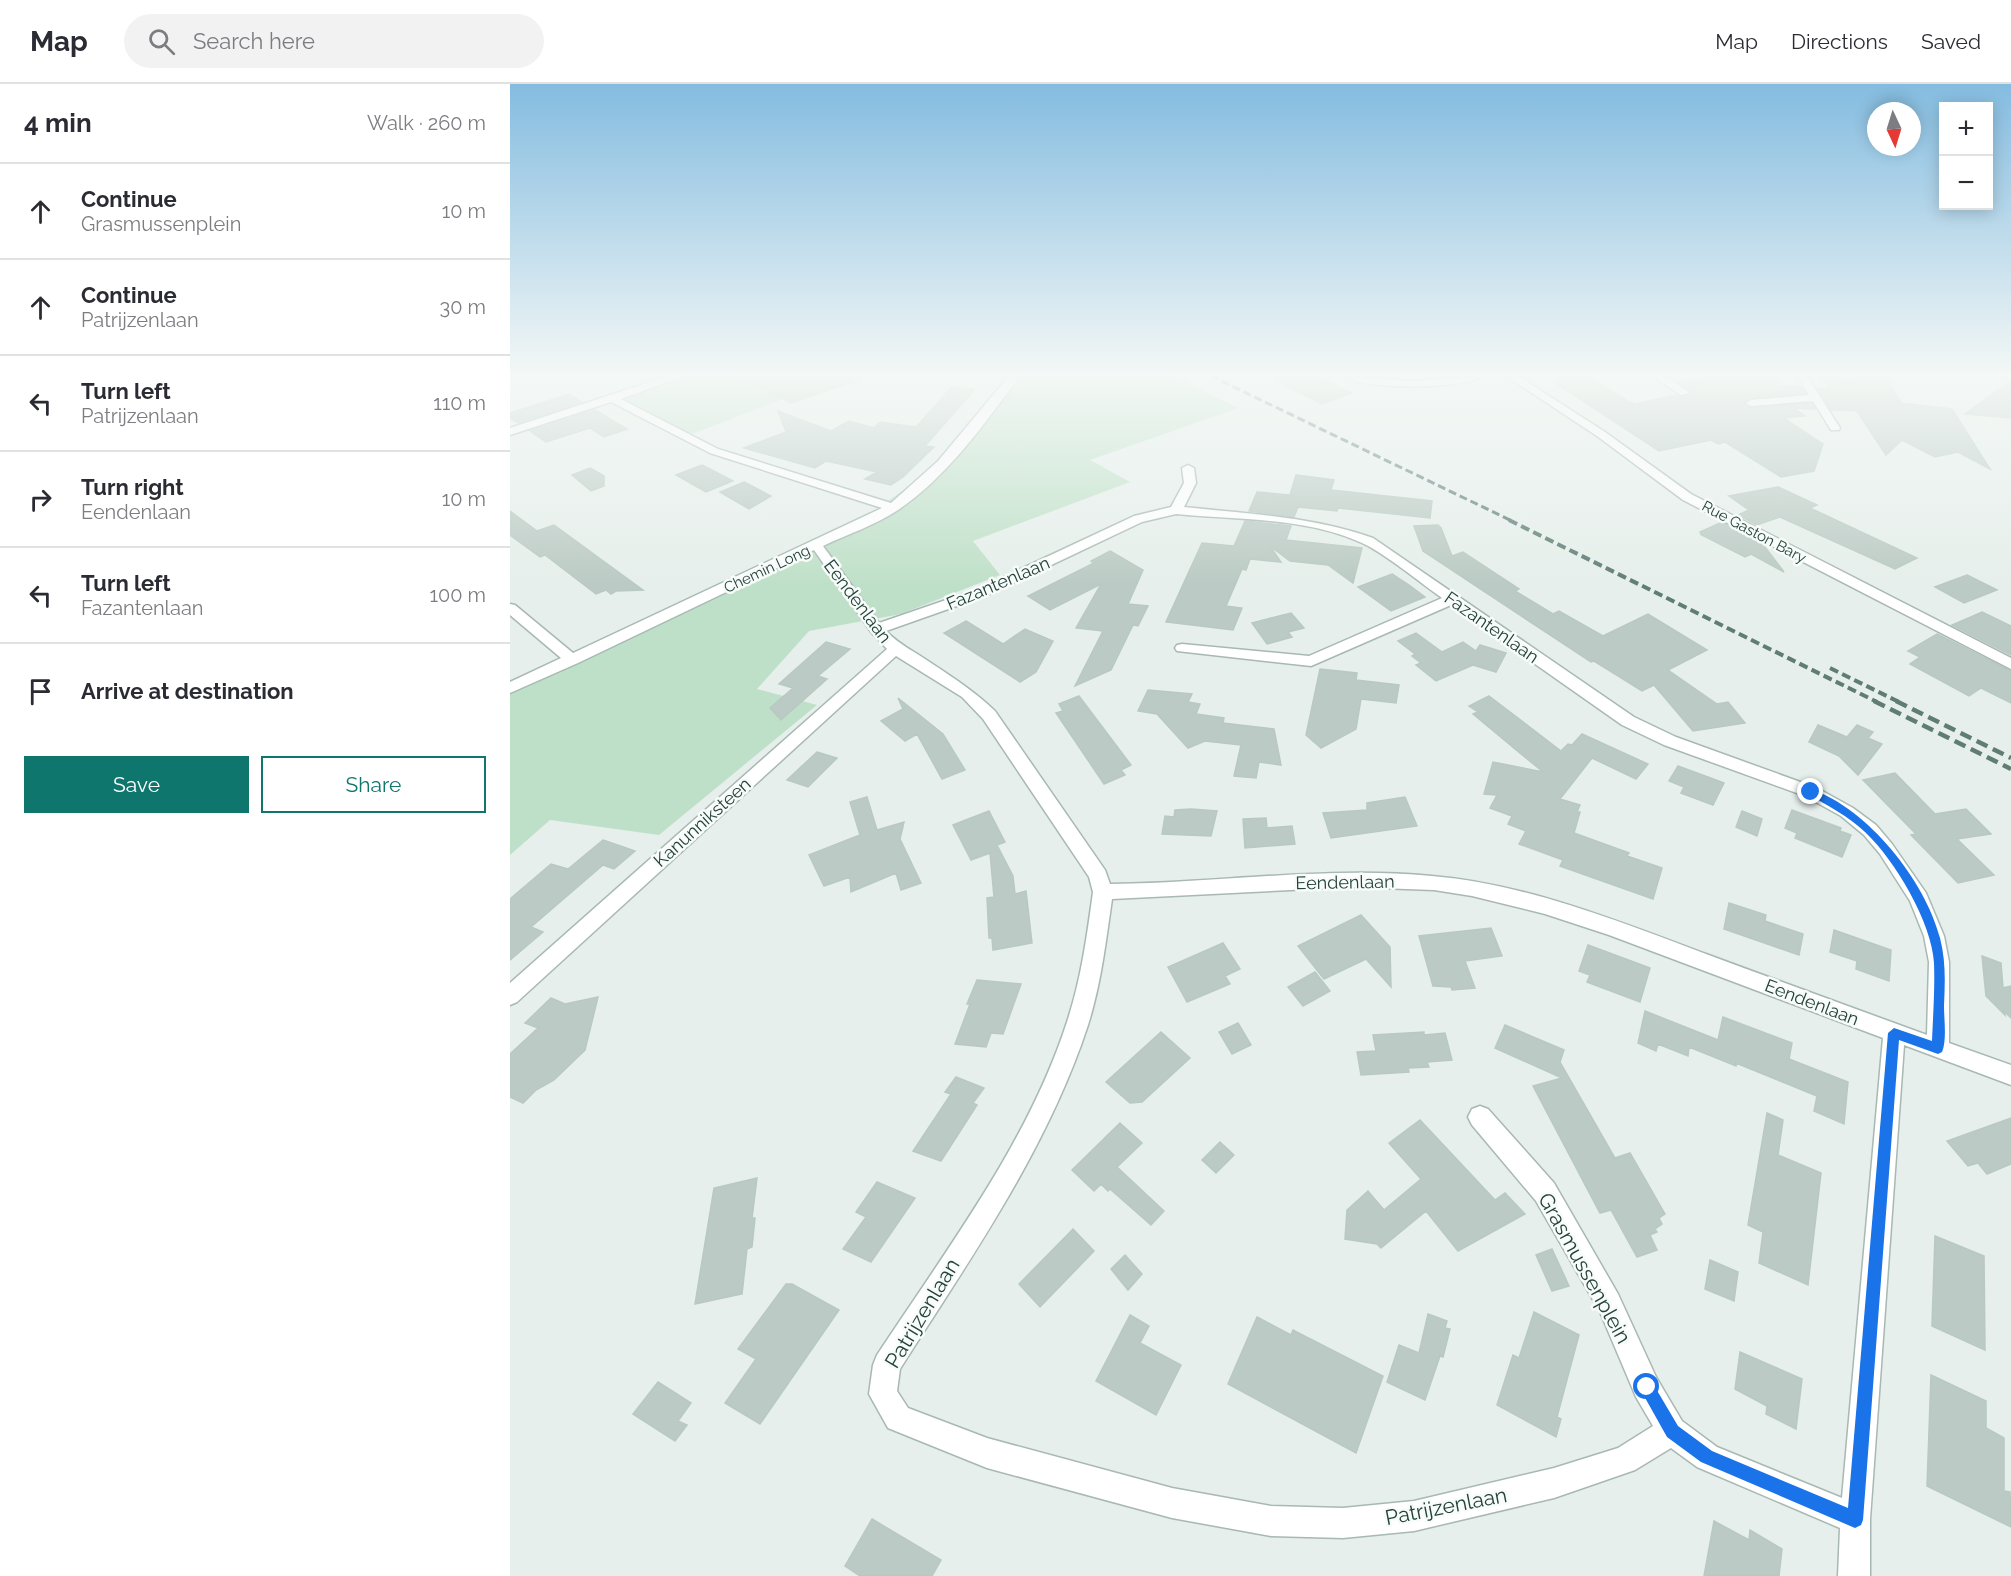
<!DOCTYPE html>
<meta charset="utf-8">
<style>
:root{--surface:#fff;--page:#f2f2f3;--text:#2b2b33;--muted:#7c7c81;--line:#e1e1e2;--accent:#0f766e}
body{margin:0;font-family:Raleway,sans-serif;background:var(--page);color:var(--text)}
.controls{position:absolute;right:18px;top:18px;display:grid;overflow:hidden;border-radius:0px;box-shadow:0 3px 15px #0003}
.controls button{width:54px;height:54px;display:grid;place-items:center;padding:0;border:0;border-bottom:2px solid var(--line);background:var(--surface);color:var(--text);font:30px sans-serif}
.compass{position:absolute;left:1357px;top:18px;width:54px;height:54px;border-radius:50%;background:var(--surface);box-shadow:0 3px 15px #0003;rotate:176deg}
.stop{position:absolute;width:18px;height:18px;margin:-14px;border:4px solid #1a73e8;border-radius:50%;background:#fff}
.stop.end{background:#1a73e8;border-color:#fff;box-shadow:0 2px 6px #0008}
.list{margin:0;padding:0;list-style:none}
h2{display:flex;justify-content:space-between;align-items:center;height:78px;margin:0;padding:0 24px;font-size:26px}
h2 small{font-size:20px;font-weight:400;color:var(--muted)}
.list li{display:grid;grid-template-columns:39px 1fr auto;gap:18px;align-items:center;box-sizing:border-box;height:96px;padding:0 24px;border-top:2px solid var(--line)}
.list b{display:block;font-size:22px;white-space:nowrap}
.list p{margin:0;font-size:20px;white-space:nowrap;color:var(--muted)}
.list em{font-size:20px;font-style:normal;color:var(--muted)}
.actions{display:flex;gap:12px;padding:18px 24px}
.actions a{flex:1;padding:14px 0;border:2px solid var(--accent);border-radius:0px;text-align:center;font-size:21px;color:var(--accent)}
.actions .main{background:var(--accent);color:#fff}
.icon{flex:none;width:33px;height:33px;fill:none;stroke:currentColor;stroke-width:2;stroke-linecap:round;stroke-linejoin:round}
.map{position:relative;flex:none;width:1501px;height:1492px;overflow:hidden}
header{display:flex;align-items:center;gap:36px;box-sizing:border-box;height:84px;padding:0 30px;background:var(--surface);border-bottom:2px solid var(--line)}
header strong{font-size:28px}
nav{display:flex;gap:33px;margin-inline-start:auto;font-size:21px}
.search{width:420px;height:54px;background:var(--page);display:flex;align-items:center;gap:15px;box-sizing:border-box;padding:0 21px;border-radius:33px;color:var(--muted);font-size:22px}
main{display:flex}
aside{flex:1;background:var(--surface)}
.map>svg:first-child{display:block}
.green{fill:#bfe0c8}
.building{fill:#bbcac4;stroke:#b8c9c2;stroke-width:1.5}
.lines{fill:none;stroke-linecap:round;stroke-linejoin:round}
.minor-casing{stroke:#a8b8b2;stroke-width:3}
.minor{fill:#fff;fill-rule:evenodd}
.rail-far2{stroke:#5f7d75;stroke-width:3;stroke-dasharray:8 4;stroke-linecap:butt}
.rail-far1{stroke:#5f7d75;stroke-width:4;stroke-dasharray:9 4.5;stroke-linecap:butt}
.rail{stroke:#5f7d75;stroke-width:4.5;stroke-dasharray:12 6;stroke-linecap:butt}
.route{fill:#1a73e8}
.labels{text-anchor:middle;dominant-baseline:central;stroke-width:5;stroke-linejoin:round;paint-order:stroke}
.far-street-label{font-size:15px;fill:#24423a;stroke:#f7fbf9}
.street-label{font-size:18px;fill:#24423a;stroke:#f7fbf9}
.near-street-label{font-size:21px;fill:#24423a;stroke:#f7fbf9}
</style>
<header>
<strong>Map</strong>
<div class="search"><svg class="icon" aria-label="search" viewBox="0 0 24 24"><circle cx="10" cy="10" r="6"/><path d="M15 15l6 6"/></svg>Search here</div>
<nav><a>Map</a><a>Directions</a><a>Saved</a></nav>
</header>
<main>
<aside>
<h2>4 min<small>Walk · 260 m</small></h2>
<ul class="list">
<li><svg class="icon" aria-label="ahead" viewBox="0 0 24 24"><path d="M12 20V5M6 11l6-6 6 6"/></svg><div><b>Continue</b><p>Grasmussenplein</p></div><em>10 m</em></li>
<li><svg class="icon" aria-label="ahead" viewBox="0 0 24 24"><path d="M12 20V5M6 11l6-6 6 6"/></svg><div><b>Continue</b><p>Patrijzenlaan</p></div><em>30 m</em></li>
<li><svg class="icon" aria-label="left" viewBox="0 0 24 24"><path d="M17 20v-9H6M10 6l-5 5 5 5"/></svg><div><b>Turn left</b><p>Patrijzenlaan</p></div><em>110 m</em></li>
<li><svg class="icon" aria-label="right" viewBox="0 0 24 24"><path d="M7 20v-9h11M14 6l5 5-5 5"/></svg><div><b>Turn right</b><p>Eendenlaan</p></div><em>10 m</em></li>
<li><svg class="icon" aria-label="left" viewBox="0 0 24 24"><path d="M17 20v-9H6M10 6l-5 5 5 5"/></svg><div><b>Turn left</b><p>Fazantenlaan</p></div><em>100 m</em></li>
<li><svg class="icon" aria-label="arrive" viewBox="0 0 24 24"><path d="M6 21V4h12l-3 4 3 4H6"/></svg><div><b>Arrive at destination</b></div></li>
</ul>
<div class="actions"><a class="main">Save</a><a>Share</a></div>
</aside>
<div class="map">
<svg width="1501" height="1492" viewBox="0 0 1501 1492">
<rect width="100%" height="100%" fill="#e6efeb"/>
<!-- green -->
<path class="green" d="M179,292H290L278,313L182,350L108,316Z
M488,292H664L728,324L580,376L620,398L463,457L490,491L391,530L299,547L247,605L307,621L149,751L40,736L0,771V609L318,460L413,392L493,302Z"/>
<!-- building -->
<path class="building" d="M227,292H349L350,295L282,319Z
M757,292H806L842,309L812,320Z
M1041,292H1078L1119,318L1125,320L1166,311L1171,313L1182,310L1181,307L1168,298L1210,292H1263L1269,301L1292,303L1295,309L1241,314L1234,320L1241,324L1302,319L1305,325L1284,324L1295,332L1274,334L1313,360L1304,387L1271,393L1215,358L1208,360L1201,356L1149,367L1045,299L1050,298Z
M1351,292H1375L1391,319L1442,325L1480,385L1448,368L1425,373L1392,356L1376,371L1347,327L1321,326L1308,304L1319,305L1311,293L1353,296Z
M1499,298H1501V334L1455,330Z
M442,303L465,305L415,362L424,363L393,393L381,401L355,395L367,388L316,377L305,384L234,364L276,348L268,327L321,347L339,337L364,344L370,338L406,343Z
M59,310L72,318L8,339L0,334V329Z
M85,326L117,345L94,353L80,344L36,358L20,347Z
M192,381L223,397L196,408L166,391Z
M80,384L94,392V402L81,407L62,391Z
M786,391L824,396L821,406L922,417L920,434L828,424L827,427L788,423L784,433L739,427L747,408L780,411Z
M234,398L261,412L239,425L210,408Z
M1268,403L1307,421L1300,424L1407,474L1385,485L1270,433L1247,441L1228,431L1239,426L1219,412Z
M0,427L27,447L44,441L133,506L106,507L101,510L96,506L86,510L35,471L30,473L0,451Z
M735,437L781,442L776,456L852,464L843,499L818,481L780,477L760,462L771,478L740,475L736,486L732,485L716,522L732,524L723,546L656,538L692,459L724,462Z
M1212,438L1252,459L1274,488L1241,470L1235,473L1190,450H1192L1190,448Z
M928,441L931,444L942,472L953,468L1009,505L1005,507L1043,530L1049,527L1093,552L1138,530L1197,566L1158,586L1207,620L1218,618L1235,639L1183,647L1144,601L1132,607L1084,577L1081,578L913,467L904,442Z
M600,467L633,486L618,520L638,522L628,542L623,541L601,586L565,602L593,547L566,544L591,500L540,526L518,512L584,479L581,477Z
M882,490L899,501L915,513L881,527L848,503Z
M1457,491L1487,506L1454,519L1425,503Z
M1472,528L1501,542V571L1442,541Z
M781,529L794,544L778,548L782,553L757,560L742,539Z
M456,537L493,560L515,545L543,557L526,588L510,598L434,549Z
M906,549L932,568L953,558L966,567L970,561L996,569L986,588L963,581L926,597L906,581L911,579L902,572L905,570L888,557Z
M1427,550L1501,587V619L1471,604L1459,612L1400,580L1410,573L1398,567Z
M316,558L340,565L308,592L317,595L271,636L260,624L283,604L269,600Z
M810,585L847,589L846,596L889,601L886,619L851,615L846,645L811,664L796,651Z
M638,606L682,610L678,618L690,620L686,630L714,634L713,639L764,645L771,681L749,678L746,694L724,692L731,661L695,657L678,664L647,630L628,627Z
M569,612L621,681L611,686L615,691L594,700L546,629L553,627L549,620Z
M979,612L1051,667L1058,660L1062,661L1072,650L1138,680L1126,695L1082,674L1050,715L1070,721L1067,728H1070L1064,749L1119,769L1117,772L1152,784L1143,815L1050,782L1053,776L1009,760L1016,747L998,740L1002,732L980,724L987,711L974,710L983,678L1033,688L963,630L968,628L959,622Z
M388,614L433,650L455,686L432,695L407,650L395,657L371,637L393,625Z
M1308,641L1337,653L1347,641L1363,648L1358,654L1372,660L1348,691L1329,672L1299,658Z
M307,668L327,674L298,703L277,696Z
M1168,682L1214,699L1203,721L1171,709L1174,703L1159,697Z
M1385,689L1425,730L1456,725L1481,750L1447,755L1484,791L1448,799L1401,751L1406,750L1353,696Z
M357,713L367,746L394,738L390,755L411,799L391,806L386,789L341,808L340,793L314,802L299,771L350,751L340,718Z
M895,713L907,742L821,754L813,729L857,726V719Z
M681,725L707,727L701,752L652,750L655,732L664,733L665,726Z
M1282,726L1331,744L1330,747L1341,751L1332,773L1285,754L1287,749L1275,744Z
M479,727L495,758L487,761L503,792L505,810L516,807L522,859L483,866L482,854H479L477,814L484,813L480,769L461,776L443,741Z
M1232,727L1252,735L1247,752L1226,743Z
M756,734L757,744L782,742L785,760L735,764L733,735Z
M93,756L125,767L104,785L93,781L21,843L33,848L0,876V815L41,780L58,785Z
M1219,819L1256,831L1255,837L1293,850L1289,871L1214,845Z
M851,831L880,863L881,903L856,875L814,895L788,862Z
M981,844L992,872L955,877L965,904L942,906L941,903L923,902L909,852Z
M1324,846L1381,866L1379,897L1346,885L1347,877L1320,868Z
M713,859L730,885L715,892L720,900L677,918L658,883Z
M1078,861L1140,884L1130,918L1077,898L1080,891L1069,887Z
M1472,872L1491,879L1493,904L1501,902V934L1494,927L1495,931L1476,912Z
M805,888L820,907L793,922L778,903Z
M467,896L511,900L493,950L481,949L476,963L445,960L460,920H457Z
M88,913L75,966L44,996L26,1006L13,1019L0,1013V970L28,944L15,939L41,914L55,920Z
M1135,927L1208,956L1213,933L1282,959L1279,975L1338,998L1334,1040L1304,1027L1307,1012L1226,979V982L1179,963L1178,972L1148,960L1146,967L1128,959Z
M728,939L741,961L722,970L709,948Z
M995,941L1054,966L1050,978L1105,1074L1120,1069L1155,1130L1149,1134L1152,1140L1145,1145L1147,1148L1140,1151L1147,1166L1127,1173L1101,1126L1090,1129L1023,1002L1052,994L985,964Z
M651,948L680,974L632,1018L620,1019L596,998Z
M914,948V951L935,949L942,976L917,978L919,983L898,984L899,988L851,991L847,968L866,967L863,951Z
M446,993L474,1004L463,1019L467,1021L431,1077L403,1067L441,1010L435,1008Z
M1257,1029L1273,1036L1268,1071L1311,1089L1298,1201L1249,1179L1253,1148L1238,1141Z
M1501,1034V1080L1477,1090L1468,1079L1458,1082L1437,1057Z
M910,1036L985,1116L995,1109L1015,1130L948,1167L916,1127L871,1164L867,1160L835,1155L837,1126L858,1107L874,1126L911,1095L879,1059Z
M610,1039L632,1059L607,1083L654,1127L641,1141L600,1105L598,1107L591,1100L584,1107L562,1086Z
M710,1058L724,1071L706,1089L692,1076Z
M247,1094L242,1134H245L242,1163L237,1165L232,1210L185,1220L204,1104Z
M367,1098L405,1114L361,1178L333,1165L356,1133L346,1128Z
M563,1145L584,1167L530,1223L509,1200Z
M1425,1152L1474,1172L1475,1266L1422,1242Z
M1042,1165L1059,1202L1042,1207L1026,1171Z
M615,1171L632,1190L618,1206L601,1185Z
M1200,1176L1228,1188L1224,1217L1195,1205Z
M276,1200H282L329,1226L250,1340L215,1319L246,1275L228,1265Z
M1024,1228L1069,1251L1047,1333L1051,1335L1046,1353L987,1321L1003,1271L1009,1274Z
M918,1230L937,1237L935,1244L940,1245L933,1273L930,1272L915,1316L877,1298L889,1261L909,1269Z
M620,1231L639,1242L630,1259L671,1281L646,1331L586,1297Z
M747,1233L781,1251L783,1246L873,1292L846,1369L718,1300Z
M1230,1268L1292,1295L1286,1345L1256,1330L1257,1322L1225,1305Z
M1421,1291L1476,1317V1344L1494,1354V1407L1500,1408L1501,1443L1417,1402Z
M148,1298L181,1319L168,1337L177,1341L165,1357L123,1330Z
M362,1435L431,1476L422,1492H350L335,1482Z
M1204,1437L1239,1456L1240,1446L1272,1465L1269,1492H1194Z"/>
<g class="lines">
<defs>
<path id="minor" d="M158,292H174L111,315L208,365L381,419L428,377L499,292H510C475,339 437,393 388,426C366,441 338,450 313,462L369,539L468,505L624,432L661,423L674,399L672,384L678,381L684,384L686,399L674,423C738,430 801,432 863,454L1124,633L1166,653L1307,704L1343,724L1366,741L1382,760L1416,809L1434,852L1439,878V959L1501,981V1001L1394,961L1360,1435V1492H1328L1330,1444L1187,1383L1161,1364L1125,1386L1044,1414L904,1447L833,1454L761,1452L662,1434L477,1384L378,1344L359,1310L363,1281L367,1271C436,1166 518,1059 557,938C571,896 577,852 583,808L579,793L473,635L452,613L386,572L7,918L0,921V899L377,565L361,548L304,466L68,579L0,609V598L51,574L0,531V520L5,521L63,569L372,424L200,369L101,318L0,351V344ZM666,430C726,436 796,433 852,459C876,470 909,498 932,514L799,572L672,560L667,561L665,564L667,567L801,582L941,521L1112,641L1154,661L1295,712L1331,732L1354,751L1370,770L1400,817L1414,852L1419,878L1417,951C1343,924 1269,897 1196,870C1108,837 1016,800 922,792C815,782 707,799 600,800L595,786L485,627C465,608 444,594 421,579C404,567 391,562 376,547L478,511L632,438ZM841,803L924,806L962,812L1035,830L1099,851L1373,954L1332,1414L1207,1363L1172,1337L1146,1293L1108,1210L1044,1099L978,1025L970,1022L962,1025L958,1033L962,1041L1026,1117L1090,1228L1126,1313L1143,1342L1108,1364L1044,1384L904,1417L833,1424L761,1422L662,1404L477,1354L398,1324L387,1307L390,1285C460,1175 537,1066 578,941C591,900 596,857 602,815Z
M831,292L902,297L974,292C951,306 854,306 831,292Z
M996,292H1008L1095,348L1181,410L1501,574V585L1173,416L1087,352Z
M1142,292H1155L1180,309L1171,311Z
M1287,292H1297L1330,344L1329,346H1321L1303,317L1241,322L1236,319L1241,316L1299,311Z
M1492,292H1501V296L1493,294Z"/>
</defs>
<!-- minor casing -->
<use href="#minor" class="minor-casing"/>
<!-- minor -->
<use href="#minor" class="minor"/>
<!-- rail-far2 -->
<path class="rail-far2" d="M701,292L1002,437"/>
<!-- rail-far1 -->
<path class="rail-far1" d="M999,436L1367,618
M1320,584L1389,618"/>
<!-- rail -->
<path class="rail" d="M1364,617L1501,685
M1386,617L1501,674"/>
</g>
<!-- sky -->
<linearGradient id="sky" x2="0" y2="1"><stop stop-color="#84bce0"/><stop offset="0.58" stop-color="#f4f8f6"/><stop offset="1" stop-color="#f4f8f6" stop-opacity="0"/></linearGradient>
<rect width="1501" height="501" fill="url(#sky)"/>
<!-- route -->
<path class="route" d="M1301,705C1358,725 1415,796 1430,854C1436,877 1435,899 1434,922C1434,936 1437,956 1432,968L1428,970L1389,956L1353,1436L1351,1441L1345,1444L1191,1378L1157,1353L1129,1303L1131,1298L1137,1295L1142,1298L1168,1342L1202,1367L1338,1424L1378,949L1384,944L1422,957C1423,932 1425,905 1424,879C1422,839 1385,776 1355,748C1338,732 1318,722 1298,710L1297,708Z"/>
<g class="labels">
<!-- far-street labels -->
<g class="far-street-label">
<text transform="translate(1244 448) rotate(28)">Rue Gaston Bary</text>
<text transform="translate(257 485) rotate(-25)">Chemin Long</text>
</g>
<!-- street labels -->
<g class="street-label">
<text transform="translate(488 499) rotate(-23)">Fazantenlaan</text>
<text transform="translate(348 517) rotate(53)">Eendenlaan</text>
<text transform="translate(982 543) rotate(35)">Fazantenlaan</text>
<text transform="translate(192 738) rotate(-42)">Kanunniksteen</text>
<text transform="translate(835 798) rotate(-1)">Eendenlaan</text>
<text transform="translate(1302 918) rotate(21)">Eendenlaan</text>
</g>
<!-- near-street labels -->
<g class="near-street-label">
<text transform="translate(1075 1184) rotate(61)">Grasmussenplein</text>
<text transform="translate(412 1229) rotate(-59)">Patrijzenlaan</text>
<text transform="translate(936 1422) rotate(-11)">Patrijzenlaan</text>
</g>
</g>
</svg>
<div class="controls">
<button>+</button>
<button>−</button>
</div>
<svg class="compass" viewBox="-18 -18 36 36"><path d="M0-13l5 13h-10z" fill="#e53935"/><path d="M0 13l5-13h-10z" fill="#7c7c81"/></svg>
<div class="stop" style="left:1137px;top:1303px"></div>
<div class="stop end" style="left:1301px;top:708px"></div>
</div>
</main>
